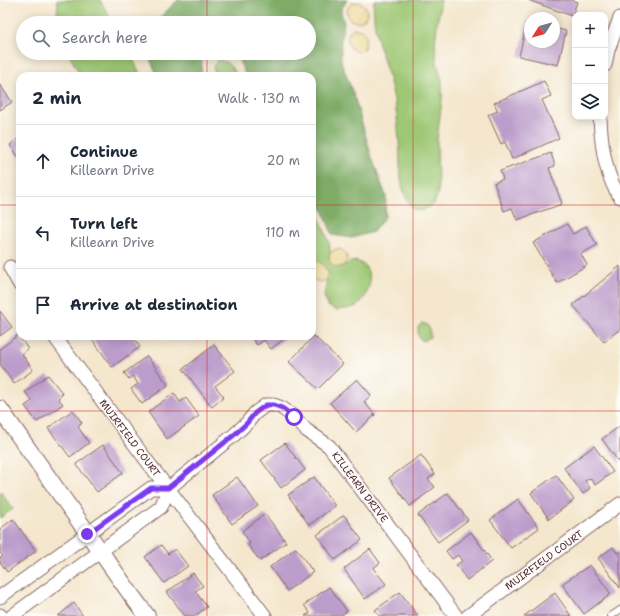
<!DOCTYPE html>
<meta charset="utf-8">
<style>
:root{--surface:#fff;--page:#f6f6f7;--text:#1f2937;--muted:#747a83;--line:#e0e1e3}
body{margin:0;font-family:"Shantell Sans",sans-serif;background:var(--page);color:var(--text)}
.controls{position:absolute;right:12px;top:12px;display:grid;overflow:hidden;border-radius:8px;box-shadow:0 2px 10px #0003}
.controls button{width:36px;height:36px;display:grid;place-items:center;padding:0;border:0;border-bottom:1px solid var(--line);background:var(--surface);color:var(--text);font:20px sans-serif}
.compass{position:absolute;left:524px;top:12px;width:36px;height:36px;border-radius:50%;background:var(--surface);box-shadow:0 2px 10px #0003;rotate:234deg}
.stop{position:absolute;width:12px;height:12px;margin:-9px;border:3px solid #7c3aed;border-radius:50%;background:#fff}
.stop.end{background:#7c3aed;border-color:#fff;box-shadow:0 1px 4px #0008}
.list{margin:0;padding:0;list-style:none}
h2{display:flex;justify-content:space-between;align-items:center;height:52px;margin:0;padding:0 16px;font-size:17px}
h2 small{font-size:13px;font-weight:400;color:var(--muted)}
.list li{display:grid;grid-template-columns:26px 1fr auto;gap:12px;align-items:center;box-sizing:border-box;height:72px;padding:0 16px;border-top:1px solid var(--line)}
.list b{display:block;font-size:15px;white-space:nowrap}
.list p{margin:0;font-size:13px;white-space:nowrap;color:var(--muted)}
.list em{font-size:13px;font-style:normal;color:var(--muted)}
.icon{flex:none;width:22px;height:22px;fill:none;stroke:currentColor;stroke-width:2;stroke-linecap:round;stroke-linejoin:round}
.map{position:relative;flex:none;width:620px;height:616px;overflow:hidden}
.search{position:absolute;background:var(--surface);box-shadow:0 2px 10px #0003;left:16px;top:16px;width:300px;height:44px;display:flex;align-items:center;gap:10px;box-sizing:border-box;padding:0 14px;border-radius:22px;color:var(--muted);font-size:15px}
.panel{position:absolute;background:var(--surface);box-shadow:0 2px 10px #0003;left:16px;top:72px;width:300px;height:268px;border-radius:12px}
.map>svg:first-child{display:block}
.green{fill:#9ec874;stroke:#747450}
.forest{fill:#7eac66;stroke:#646648}
.sand{fill:#eeda9e;stroke:#9c7c64}
.building{fill:#bc9ccb}
.lines{fill:none;stroke-linecap:round;stroke-linejoin:round}
.service-casing{stroke:#866564;stroke-width:8}
.minor-casing{stroke:#866564;stroke-width:15}
.tertiary-casing{stroke:#866564;stroke-width:18}
.service{stroke:#fff;stroke-width:6}
.minor{stroke:#fff;stroke-width:13}
.tertiary{stroke:#fff;stroke-width:16}
.route{stroke:#7c3aed;stroke-width:5}
.grid{fill:none;stroke:#d62828;stroke-width:1;stroke-opacity:0.55}
.labels{text-anchor:middle;dominant-baseline:central;stroke-width:3;stroke-linejoin:round;paint-order:stroke}
.street-label{font-size:10px;fill:#4a1f2b;stroke:#fdfcf7}
</style>
<div class="map">
<svg width="620" height="616" viewBox="0 0 620 616">
<rect width="100%" height="100%" fill="#fdfcf7"/>
<filter id="ink" filterUnits="userSpaceOnUse"><feTurbulence type="fractalNoise" baseFrequency=".025" numOctaves="2"/><feDisplacementMap in="SourceGraphic" scale="8" xChannelSelector="R" yChannelSelector="G"/><feConvolveMatrix kernelMatrix="1 2 1 2 8 2 1 2 1" color-interpolation-filters="sRGB"/></filter>
<filter id="wash" filterUnits="userSpaceOnUse"><feTurbulence type="fractalNoise" baseFrequency=".012" numOctaves="4" result="noise"/><feDisplacementMap in="SourceGraphic" scale="16" xChannelSelector="R" yChannelSelector="G"/><feGaussianBlur stdDeviation="0.9" result="paint"/><feColorMatrix in="noise" values="0 0 0 0 0 0 0 0 0 0 0 0 0 0 0 0 0 1.4 0 .05"/><feComposite in="paint" operator="in"/></filter>
<g filter="url(#wash)">
<rect width="100%" height="100%" fill="#f4e7ce"/>
<!-- green -->
<path class="green" d="M56,0H100L113,23H56L58,4Z
M374,0H441L437,25L435,43L437,63L442,81V99L437,140L438,193L434,204L422,211L413,209C397,189 401,165 399,141C398,124 396,106 392,90C385,59 371,32 374,0Z
M68,53H130L141,76H81Z
M218,60C228,60 233,69 238,76H216L213,67Z
M312,205C318,214 330,239 330,250C330,254 329,256 329,260L341,267L351,262L357,261L365,266L369,274L370,282L368,290L363,300L357,306L346,309L336,310L328,306L324,296L328,272L325,268L312,257Z
M422,323L427,325L430,329V337L424,341L421,340L418,335V327Z
M0,491L13,509L0,518Z"/>
<!-- forest -->
<path class="forest" d="M178,0H347L341,10L342,16L344,23L341,37V61L355,99L372,158L386,196L385,217L373,232L352,238L332,235L324,212L312,194V76H246L236,53H309V23H154Z
M147,53H206L202,60L201,76H158Z"/>
<!-- sand -->
<path class="sand" d="M347 12a10 10 0 1 1 20 0a10 10 0 1 1-20 0Z
M354,28L363,31L366,37L365,47L360,52C347,52 343,33 354,28Z
M329 258a9 9 0 1 1 18 0a9 9 0 1 1-18 0Z
M316,261L321,263L328,272C329,283 319,284 312,278V262Z"/>
<g id="blocks">
<!-- building -->
<path class="building" d="M528,0H571L577,2L572,16Z
M527,22H530V42H554V28L566,31L558,65L519,56Z
M544,81L551,96L542,100L559,138L512,159L505,142L501,144L488,115L498,111L494,103Z
M0,85L12,102L0,110Z
M20,137V159L10,145Z
M551,153L555,166L549,168L562,204L517,220L512,208L504,211L494,183L503,179L500,171Z
M567,224L573,234L586,226L597,245L581,254L587,265L557,283L533,243Z
M620,266V329L604,342L573,305Z
M0,311L12,327L0,336Z
M18,335L28,349L22,354L33,370L14,384L0,364V349Z
M96,336H132L140,347L112,367L92,339Z
M250,336H288L271,349L264,340L257,345Z
M314,336L343,364L318,389L289,362Z
M214,345L235,371L215,386L224,397L212,407L183,369Z
M147,356L168,385L142,404L131,389L138,384L133,376L129,379L124,373Z
M48,375L63,394L58,398L63,404L37,422L25,406L32,401L25,392Z
M357,379L371,395L364,402L375,415L356,432L330,403Z
M174,393L180,402L186,398L199,416L167,439L148,412Z
M73,410L82,423L78,427L89,443L70,457L48,428Z
M620,426V464L602,439Z
M285,443L305,470L281,488L261,460Z
M103,445L123,473L97,492L76,464Z
M594,446L613,472L595,485L590,478L585,481L590,488L583,494L564,468Z
M421,455L435,474L428,479L435,487L410,506L389,478Z
M556,475L574,500L549,519L531,493Z
M237,477L258,506L232,524L212,495Z
M314,477L335,506L309,525L288,495Z
M448,493L468,520L438,542L418,515Z
M518,499L539,528L511,548L490,520Z
M265,514L286,542L260,561L248,545L250,543L242,531Z
M344,515L362,540L335,560L317,535Z
M13,519L36,551L7,572L0,562V558L3,556L0,553V529Z
M471,532L492,561L467,580L456,565L462,561L458,555L452,559L446,551Z
M161,545L168,554L175,549L188,566L164,583L145,557Z
M613,547L617,553L620,551V588L598,558Z
M296,548L313,572L287,591L270,567Z
M370,549L380,563L373,568L386,584L365,599L344,569Z
M590,565L611,594L584,614L562,584Z
M193,573L203,586L195,591L207,607L195,616H185L167,592Z
M329,587L347,611L340,616H305L310,613L304,605Z
M400,592L418,616H379L375,610Z
M555,593L571,616H524Z
M74,603L83,616H58Z"/>
</g>
</g>
<g filter="url(#ink)">
<use href="#blocks" fill-opacity="0" stroke="#866564" stroke-width="1"/>
<g class="lines">
<defs>
<path id="service" d="M611,616L620,610"/>
<path id="minor" d="M605,65L608,50L620,18
M600,117C601,143 605,176 620,197
M10,267L20,285
M54,336L150,465L265,616
M0,597L151,488H169
M0,615L1,616
M12,616L161,507L169,488L234,435L247,423L255,413L266,405H274L282,408L294,417L306,430L329,446L456,616
M468,616L620,504"/>
<path id="tertiary" d="M0,409L132,596L147,616"/>
</defs>
<!-- service casing -->
<use href="#service" class="service-casing"/>
<!-- minor casing -->
<use href="#minor" class="minor-casing"/>
<!-- tertiary casing -->
<use href="#tertiary" class="tertiary-casing"/>
<!-- service -->
<use href="#service" class="service"/>
<!-- minor -->
<use href="#minor" class="minor"/>
<!-- tertiary -->
<use href="#tertiary" class="tertiary"/>
</g>
</g>
<g class="lines" filter="url(#ink)">
<!-- route -->
<path class="route" d="M87,534L151,488H168L234,435L247,423L255,413L266,405H274L282,408L294,417"/>
</g>
<!-- grid -->
<path class="grid" d="M207,0V23M413,0V616M207,53V76M0,205H20M312,205H620M207,336V616M0,411H620"/>
<g class="labels">
<!-- street labels -->
<g class="street-label">
<text transform="translate(130 438) rotate(53)">MUIRFIELD COURT</text>
<text transform="translate(360 487) rotate(53)">KILLEARN DRIVE</text>
<text transform="translate(544 560) rotate(-36)">MUIRFIELD COURT</text>
</g>
</g>
</svg>
<div class="controls">
<button>+</button>
<button>−</button>
<button><svg class="icon" aria-label="layers" viewBox="0 0 24 24"><path d="M12 4l9 5-9 5-9-5zM3 14l9 5 9-5"/></svg></button>
</div>
<svg class="compass" viewBox="-18 -18 36 36"><path d="M0-13l5 13h-10z" fill="#e53935"/><path d="M0 13l5-13h-10z" fill="#747a83"/></svg>
<div class="stop" style="left:294px;top:417px"></div>
<div class="stop end" style="left:87px;top:534px"></div>
<div class="search"><svg class="icon" aria-label="search" viewBox="0 0 24 24"><circle cx="10" cy="10" r="6"/><path d="M15 15l6 6"/></svg>Search here</div>
<section class="panel">
<h2>2 min<small>Walk · 130 m</small></h2>
<ul class="list">
<li><svg class="icon" aria-label="ahead" viewBox="0 0 24 24"><path d="M12 20V5M6 11l6-6 6 6"/></svg><div><b>Continue</b><p>Killearn Drive</p></div><em>20 m</em></li>
<li><svg class="icon" aria-label="left" viewBox="0 0 24 24"><path d="M17 20v-9H6M10 6l-5 5 5 5"/></svg><div><b>Turn left</b><p>Killearn Drive</p></div><em>110 m</em></li>
<li><svg class="icon" aria-label="arrive" viewBox="0 0 24 24"><path d="M6 21V4h12l-3 4 3 4H6"/></svg><div><b>Arrive at destination</b></div></li>
</ul>
</section>
</div>
